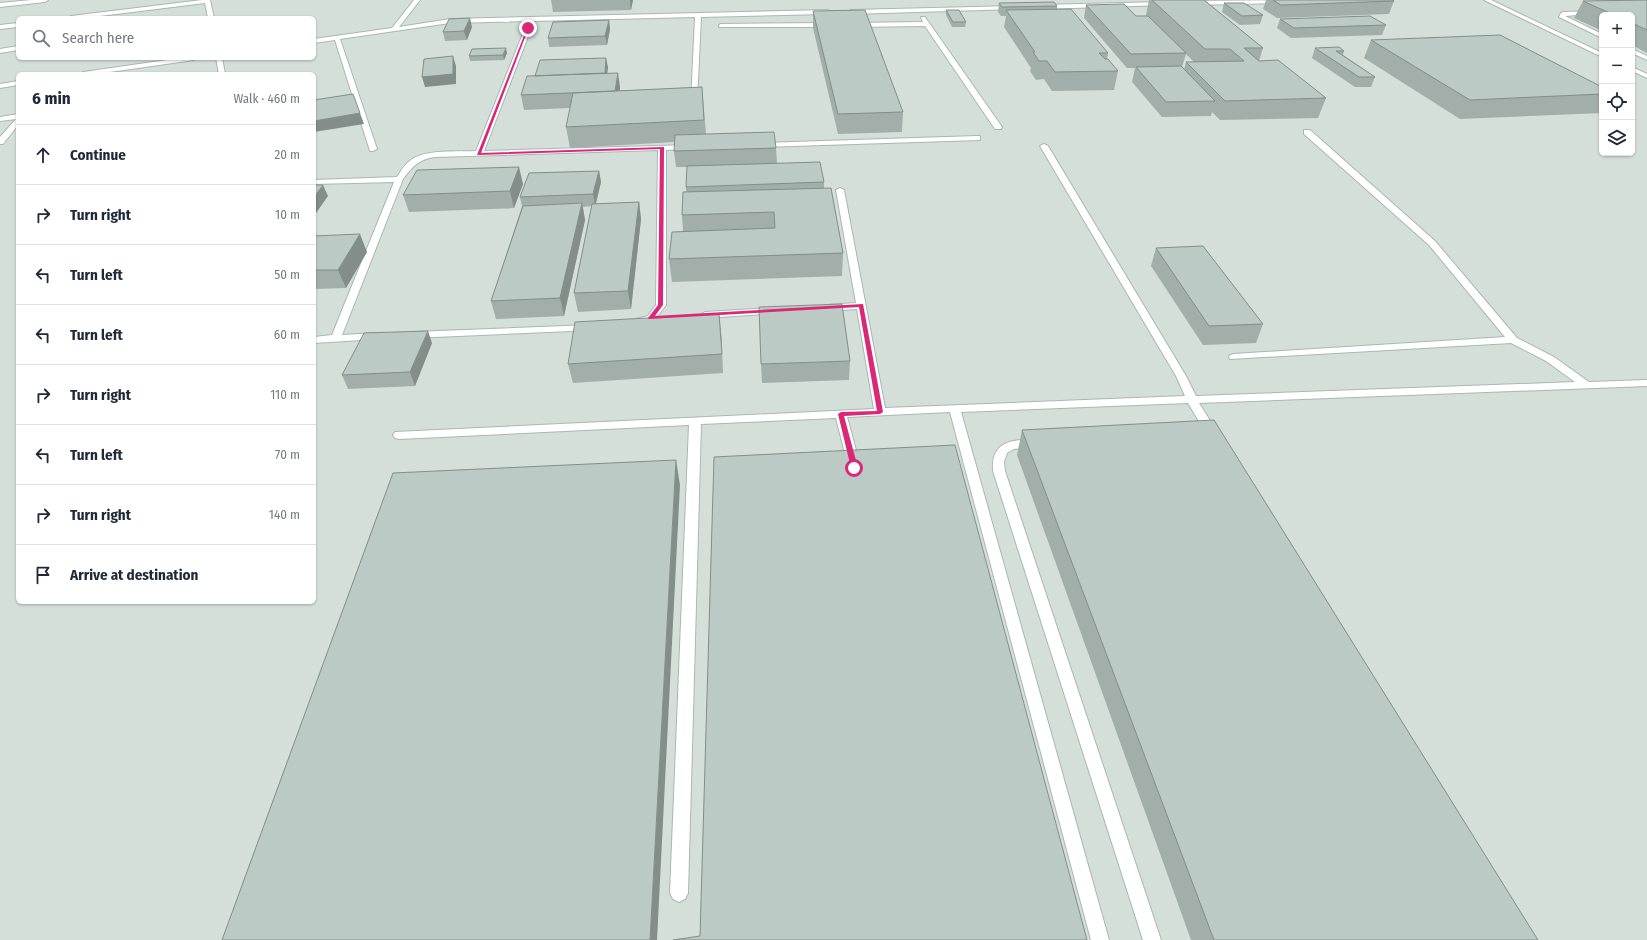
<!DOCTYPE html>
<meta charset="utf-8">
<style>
:root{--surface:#fff;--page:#f6f6f7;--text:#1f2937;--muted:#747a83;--line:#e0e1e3}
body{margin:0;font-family:"Fira Sans Condensed",sans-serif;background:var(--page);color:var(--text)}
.controls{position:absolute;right:12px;top:12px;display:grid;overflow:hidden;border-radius:6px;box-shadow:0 1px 3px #0004}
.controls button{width:36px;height:36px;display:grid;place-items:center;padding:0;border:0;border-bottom:1px solid var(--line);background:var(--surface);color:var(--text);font:20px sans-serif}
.stop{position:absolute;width:12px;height:12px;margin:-9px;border:3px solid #db2777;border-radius:50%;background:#fff}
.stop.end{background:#db2777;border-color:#fff;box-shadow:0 1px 4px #0008}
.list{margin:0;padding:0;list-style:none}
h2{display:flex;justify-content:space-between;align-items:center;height:52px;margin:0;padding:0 16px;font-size:17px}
h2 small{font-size:13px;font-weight:400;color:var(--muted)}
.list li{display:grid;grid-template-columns:26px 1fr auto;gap:12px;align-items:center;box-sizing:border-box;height:60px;padding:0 16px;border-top:1px solid var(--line)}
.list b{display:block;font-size:15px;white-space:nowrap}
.list em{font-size:13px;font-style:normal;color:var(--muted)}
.icon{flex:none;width:22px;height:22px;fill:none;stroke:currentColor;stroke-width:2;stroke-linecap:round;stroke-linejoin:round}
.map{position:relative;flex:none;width:1647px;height:940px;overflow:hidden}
.search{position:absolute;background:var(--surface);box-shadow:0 1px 3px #0004;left:16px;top:16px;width:300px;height:44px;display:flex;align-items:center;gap:10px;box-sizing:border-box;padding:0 14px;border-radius:6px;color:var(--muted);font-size:15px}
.panel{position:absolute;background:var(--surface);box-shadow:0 1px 3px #0004;left:16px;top:72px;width:300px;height:532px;border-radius:6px}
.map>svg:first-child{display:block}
.built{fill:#d4dfda;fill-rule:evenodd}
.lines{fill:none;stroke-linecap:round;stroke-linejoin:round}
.minor-casing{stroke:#a8b8b2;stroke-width:2}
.minor{fill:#fff;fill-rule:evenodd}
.wall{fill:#a1aea9;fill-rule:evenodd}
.shaded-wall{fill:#838d89}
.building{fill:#bbcac4;stroke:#838d89}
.route{fill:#db2777}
</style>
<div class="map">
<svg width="1647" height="940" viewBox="0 0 1647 940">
<rect width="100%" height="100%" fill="#e6efeb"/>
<!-- built -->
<path class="built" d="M0,0H1647V940H0ZM1602,15H1632V153H1602ZM18,18H314V58H18ZM18,74H314V602H18Z"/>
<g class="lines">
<defs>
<path id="minor" d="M31,0H48L45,2L0,7V3Z
M202,0H210L214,18H208L205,3L84,18H68L71,16Z
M414,0H420L399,27L450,19L828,10L831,12L828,14L701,17L697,102L694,104L691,102L695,17L534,21L484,151L690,145L694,147L690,149L666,150V305L654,320L636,325L631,322L632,320L648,316L656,305L658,150L435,157C419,159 412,167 403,179L342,335L378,333L383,336L378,339L314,343V337L332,335L394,182L314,184V180L397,177C401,171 405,164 411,160C425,149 459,152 476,151L528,21L450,23L340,39L377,149L373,151H370L335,40L314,43V39L392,28Z
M1284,0V2L1282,3L1192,5L1189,3L1192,1Z
M1484,0H1491L1602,53V57Z
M1164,2L1166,3V5L1041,9L1038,7L1041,5Z
M1014,6L1017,8L1016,9L851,14L848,12L851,10Z
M1594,11V13L1592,14L1565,16L1602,34V38L1559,17L1561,13L1563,12Z
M921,17H925L1002,127L1001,129H995L925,26L854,27L851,25L854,23L923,22Z
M18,23V27L0,29V25Z
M721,24L829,23L832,25L829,27H719V25Z
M18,46V50L0,53V49Z
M1632,49L1647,56V60L1632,53Z
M181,58H197L194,60L96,74H80L83,72Z
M216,58H222L225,74H219Z
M1632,67L1647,74V78L1632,71Z
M18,81V85L0,88V84Z
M18,114V125L3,144H0V137L16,119L0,121V117Z
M1304,130H1310L1435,241L1517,338L1554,357L1589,382L1647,380V386L1199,403L1219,435L1217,438H1209L1188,403L961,412L1109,940H1091L950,412L847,417L860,465L858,468H850L848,465L836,418L701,424L688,893L685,899L679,902L673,899L670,893L689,425L399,439L395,438L393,435L395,432L874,409L857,309L826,311L821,308L826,305L856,303L836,190L840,188L844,190L885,408L1185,396L1176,376L1040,146L1044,144L1048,146L1186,376L1196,396L1575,382L1546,361L1511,343L1230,359L1229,357L1230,355L1234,354L1505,337L1429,245L1304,134Z
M977,136H980V140L760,147L756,145L760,143Z
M774,308L777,309L779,311L777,313L705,318L700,315L705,312Z
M590,325L594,326L595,328L594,330L412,338L407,335L412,332Z
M1035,439L1039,440L1041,443L1039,446L1014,449L1007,453L1004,462L1005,471L1161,940H1143L993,471C991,441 1011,440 1035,439Z"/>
</defs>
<!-- minor casing -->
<use href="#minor" class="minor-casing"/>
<!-- minor -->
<use href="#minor" class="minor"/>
</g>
<!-- wall -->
<path class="wall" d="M551,0H633L631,10L553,12Z
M1149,0H1204L1263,48L1259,61L1326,98L1318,118L1220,120L1212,112L1211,116L1162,117L1132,82L1135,68H1127L1084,18L1086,5L1136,16H1147L1146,15ZM1186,54L1194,62H1186L1184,70L1182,67Z
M1266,0H1392L1394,1L1389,14L1277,18L1263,9Z
M1647,0V53L1632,45V15H1602V31L1574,18L1583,1Z
M999,3L1057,6V9L1108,53L1107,59L1118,71L1114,90L1052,91L1044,79L1036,80L1030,71L1031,68L1004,27L1006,16H1001L998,12Z
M1224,3L1263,15L1260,24L1240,25L1222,12Z
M946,10L966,22L965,27H952L946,15Z
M813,11L903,112L902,132L838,134L813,28Z
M1280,19L1386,25L1382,35L1291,38L1277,28Z
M609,20L610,29L607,45L549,47L548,38Z
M472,27L467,40L445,41L443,32Z
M1371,40L1602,87V113L1460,119L1364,58Z
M1315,48L1344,51L1343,55L1375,77L1371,87H1355L1312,58Z
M507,53L504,60L470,61L469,56Z
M608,67L607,73L620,87V91L702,87L706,134L776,148L777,163L824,182V188L843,253L842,276L672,282L669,259L683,231L682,215L686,192V187L687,167H676L674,151L675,142L570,148L566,127L570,108L524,110L521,95L535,76Z
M599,171L601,182L596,204L639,202L641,219L631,309L578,312L574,293L592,206L583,207L585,220L564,316L496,319L491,301L522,206L520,197Z
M523,184L514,208L409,212L403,195Z
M314,236L367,252L346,288L314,289Z
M1156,248L1263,324L1256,343L1203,345L1151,266Z
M721,332L723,373L573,383L568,364Z
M432,343L415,386L348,389L342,375Z
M850,361L849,380L762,383L761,364Z
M1022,430L1538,940H1191L1017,455Z"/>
<!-- shaded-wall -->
<path class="shaded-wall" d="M630,0H633L631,10Z
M470,18L472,27L467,40L464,31Z
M609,20L610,29L607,45L605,36Z
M506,48L507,53L504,60L503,55Z
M453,56L456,66V84L425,87L422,77Z
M606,58L608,67L606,83L605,73Z
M618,73L620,87L618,106L615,91Z
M360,113L364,124L314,132V121Z
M519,167L523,184L514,208L510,191Z
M599,171L601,182L595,206L593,194Z
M323,185L328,196L314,216V197Z
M639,202L641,219L631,309L628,291Z
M582,203L585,220L564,316L560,298Z
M360,234L367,252L346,288L338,270Z
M719,314L721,332L723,373L722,354Z
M428,331L432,343L415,386L410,372Z
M676,460L680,485L657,940H650Z"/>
<!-- building -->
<path class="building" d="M1152,0H1204L1263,48H1244L1259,61L1278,60L1326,98L1225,101L1186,62L1244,61L1230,49H1205Z
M1273,0H1392L1394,1L1281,5Z
M1647,0V30L1632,23V15H1614L1583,1Z
M1054,2L1057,6L1002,7L999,3Z
M1224,3H1244L1263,15L1242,16Z
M1124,4L1136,16H1148L1186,53L1131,54L1086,5Z
M1071,9L1108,53H1099L1105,59H1108L1118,71L1055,72L1047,61H1039L1033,52H1035L1006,10Z
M865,10L903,112L838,114L813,11Z
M946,10H959L966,22H953Z
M1370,16L1386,25L1294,28L1280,19Z
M470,18L464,31L443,32L449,19Z
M609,20L605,36L548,38L553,22Z
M1500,35L1602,87V94L1470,100L1371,40Z
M1339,47L1344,51H1336L1375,77H1359L1315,48Z
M506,48L503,55L469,56L472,49Z
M453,56V74L422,77L424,59Z
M606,58L605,73L535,76L540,60Z
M1181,66L1215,101L1166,102L1136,67Z
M618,73L615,91L521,95L527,76Z
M702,87L704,120L566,127L573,93Z
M353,94L360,113L314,121V100Z
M774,132L776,148L674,151L675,135Z
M820,162L824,182L686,187L687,166Z
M519,167L510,191L403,195L417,170Z
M599,171L593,194L520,197L529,173Z
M314,185H323L314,197Z
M831,188L843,253L669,259L672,232L775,228L774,212L682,215L683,192Z
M639,202L628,291L574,293L592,204Z
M582,203L560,298L491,301L523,206Z
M360,234L338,270H314V236Z
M1203,246L1263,324L1209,326L1156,248Z
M842,304L850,361L761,364L759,307Z
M719,314L722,354L568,364L575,322Z
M428,331L410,372L342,375L364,333Z
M1214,420L1538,940H1214L1022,430Z
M955,445L1087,940H673L700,936L714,457Z
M676,460L650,940H222L393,473Z"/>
<!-- route -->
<path class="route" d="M529,27L481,153L664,147L663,305L655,316L863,304L883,412L880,414L844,416L858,468L857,470H852L851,468L838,414L841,412L877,411L859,307L649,319L648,318L658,305L660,149L477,155L527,28Z"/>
</svg>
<div class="controls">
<button>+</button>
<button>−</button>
<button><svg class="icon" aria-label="locate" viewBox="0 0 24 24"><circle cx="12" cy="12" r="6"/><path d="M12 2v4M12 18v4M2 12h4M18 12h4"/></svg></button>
<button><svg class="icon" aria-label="layers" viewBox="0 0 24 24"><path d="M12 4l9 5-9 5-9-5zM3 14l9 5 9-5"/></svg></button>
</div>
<div class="stop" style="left:854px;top:468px"></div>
<div class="stop end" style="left:528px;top:28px"></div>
<div class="search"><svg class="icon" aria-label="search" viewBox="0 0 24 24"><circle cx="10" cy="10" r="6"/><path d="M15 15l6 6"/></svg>Search here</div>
<section class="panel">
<h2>6 min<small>Walk · 460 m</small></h2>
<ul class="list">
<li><svg class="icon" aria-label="ahead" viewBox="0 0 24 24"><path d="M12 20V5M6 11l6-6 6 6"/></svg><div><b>Continue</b></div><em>20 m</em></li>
<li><svg class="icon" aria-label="right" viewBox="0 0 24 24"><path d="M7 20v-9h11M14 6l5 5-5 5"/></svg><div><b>Turn right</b></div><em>10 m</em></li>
<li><svg class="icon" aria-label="left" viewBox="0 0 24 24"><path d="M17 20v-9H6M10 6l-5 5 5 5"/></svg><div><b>Turn left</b></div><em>50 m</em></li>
<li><svg class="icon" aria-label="left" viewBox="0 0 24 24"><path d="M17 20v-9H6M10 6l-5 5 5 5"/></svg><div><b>Turn left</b></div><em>60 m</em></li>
<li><svg class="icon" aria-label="right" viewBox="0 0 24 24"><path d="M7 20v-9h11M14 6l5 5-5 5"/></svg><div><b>Turn right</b></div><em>110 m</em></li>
<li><svg class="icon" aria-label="left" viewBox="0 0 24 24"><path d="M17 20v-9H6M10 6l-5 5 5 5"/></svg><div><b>Turn left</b></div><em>70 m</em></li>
<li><svg class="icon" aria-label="right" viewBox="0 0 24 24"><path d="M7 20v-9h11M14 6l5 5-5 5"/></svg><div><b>Turn right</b></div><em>140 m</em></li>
<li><svg class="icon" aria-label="arrive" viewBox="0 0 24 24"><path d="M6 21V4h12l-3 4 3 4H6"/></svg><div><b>Arrive at destination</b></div></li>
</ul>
</section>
</div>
